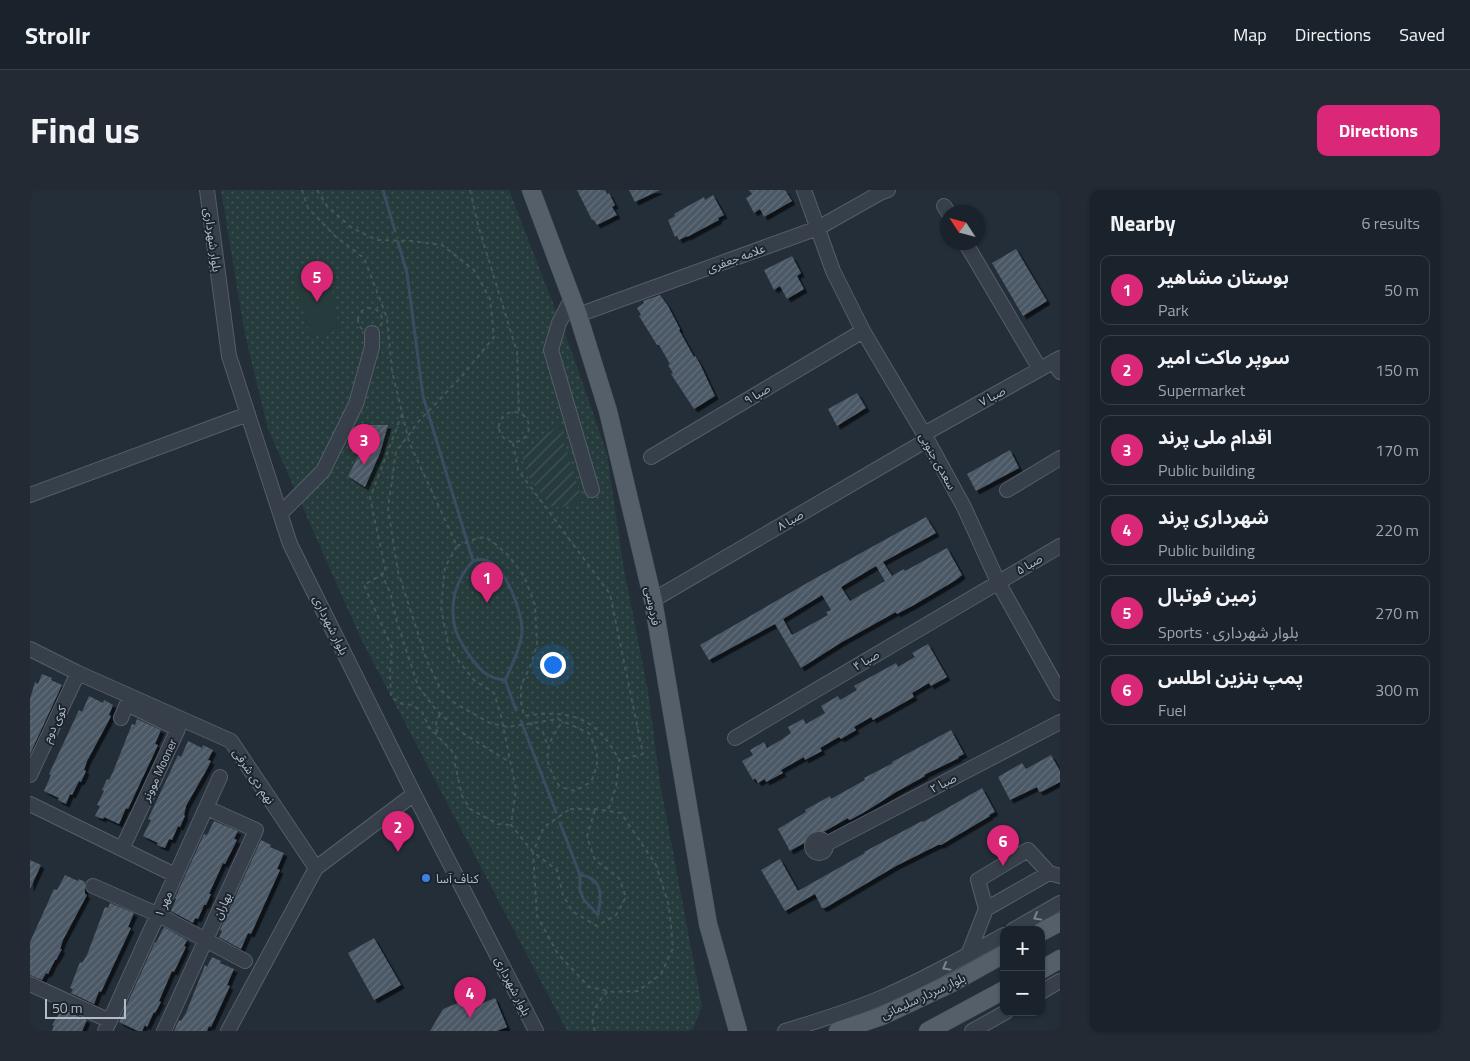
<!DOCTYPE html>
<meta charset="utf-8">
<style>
:root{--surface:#1a222b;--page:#232a33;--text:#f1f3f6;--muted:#9fa4a9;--line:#383f47;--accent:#db2777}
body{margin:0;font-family:"Titillium Web","Noto Sans Arabic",sans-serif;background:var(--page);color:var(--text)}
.controls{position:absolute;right:15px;bottom:15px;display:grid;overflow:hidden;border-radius:10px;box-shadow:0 1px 4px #0004}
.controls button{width:45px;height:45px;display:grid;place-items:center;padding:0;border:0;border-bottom:1px solid var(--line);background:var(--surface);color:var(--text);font:25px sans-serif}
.compass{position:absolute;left:910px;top:15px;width:45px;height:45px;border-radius:50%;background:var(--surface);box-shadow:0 1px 4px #0004;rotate:306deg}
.scale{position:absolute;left:15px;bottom:12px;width:81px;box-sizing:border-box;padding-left:5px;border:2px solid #b2bbc6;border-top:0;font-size:14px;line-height:18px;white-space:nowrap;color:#b2bbc6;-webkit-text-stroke:4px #1c252e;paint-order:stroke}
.you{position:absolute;left:522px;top:474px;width:18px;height:18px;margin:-12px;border:4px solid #fff;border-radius:50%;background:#1a73e8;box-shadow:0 0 0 8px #1a73e833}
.badge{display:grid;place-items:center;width:32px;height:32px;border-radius:50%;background:var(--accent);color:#fff;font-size:16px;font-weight:700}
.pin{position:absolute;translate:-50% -41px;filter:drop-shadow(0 1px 2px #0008)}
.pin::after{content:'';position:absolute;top:26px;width:18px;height:15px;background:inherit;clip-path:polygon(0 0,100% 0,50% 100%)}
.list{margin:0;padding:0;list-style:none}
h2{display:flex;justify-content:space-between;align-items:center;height:65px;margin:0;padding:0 20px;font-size:21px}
h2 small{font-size:16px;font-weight:400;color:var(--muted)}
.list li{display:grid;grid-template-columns:32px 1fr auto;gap:15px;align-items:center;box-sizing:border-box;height:70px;margin:0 10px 10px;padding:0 10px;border:1px solid var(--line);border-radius:10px}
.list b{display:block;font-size:19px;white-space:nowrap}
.list p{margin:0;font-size:16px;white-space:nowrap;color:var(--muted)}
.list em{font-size:16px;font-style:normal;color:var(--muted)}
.map{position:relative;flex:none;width:1030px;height:841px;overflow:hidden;border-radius:10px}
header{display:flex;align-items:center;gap:30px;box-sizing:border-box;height:70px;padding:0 25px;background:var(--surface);border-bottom:1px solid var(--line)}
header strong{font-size:24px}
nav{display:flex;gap:28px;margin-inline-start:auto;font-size:18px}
.intro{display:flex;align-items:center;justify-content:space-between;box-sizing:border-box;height:120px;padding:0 30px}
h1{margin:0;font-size:35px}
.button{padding:12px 22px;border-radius:10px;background:var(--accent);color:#fff;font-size:18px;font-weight:700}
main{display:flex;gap:30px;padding:0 30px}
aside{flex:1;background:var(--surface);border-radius:10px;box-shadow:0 1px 4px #0004}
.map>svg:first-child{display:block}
.park{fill:url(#park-dots)}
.garden{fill:url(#garden-furrows)}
.pitch{fill:#263b3b}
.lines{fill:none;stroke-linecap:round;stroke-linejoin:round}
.stream{stroke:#394d62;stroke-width:3}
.building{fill:url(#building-hatch);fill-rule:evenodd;filter:url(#shadow)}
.minor-casing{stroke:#555e67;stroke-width:16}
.major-casing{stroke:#404953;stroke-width:19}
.path{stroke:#435658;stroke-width:2;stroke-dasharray:4 4;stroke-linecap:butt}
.minor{stroke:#37404a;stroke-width:14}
.major{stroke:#555f6a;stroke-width:18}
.oneway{stroke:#7b848e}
.shop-dot{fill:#3f7fe0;stroke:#1c252e;stroke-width:2}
.labels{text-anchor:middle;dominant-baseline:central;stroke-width:4;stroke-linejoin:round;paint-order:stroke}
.street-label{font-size:12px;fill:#b2bbc6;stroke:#1c252e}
.poi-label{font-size:12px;fill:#b2bbc6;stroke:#1c252e;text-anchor:start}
</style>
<header>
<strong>Strollr</strong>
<nav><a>Map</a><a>Directions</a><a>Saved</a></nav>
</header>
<div class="intro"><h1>Find us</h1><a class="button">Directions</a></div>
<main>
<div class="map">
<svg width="1030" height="841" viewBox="0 0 1030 841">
<defs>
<pattern id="park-dots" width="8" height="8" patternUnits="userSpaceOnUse" patternTransform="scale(1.25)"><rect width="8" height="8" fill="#263b3b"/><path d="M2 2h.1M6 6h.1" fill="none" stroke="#435556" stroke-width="1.8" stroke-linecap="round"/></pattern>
<pattern id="garden-furrows" width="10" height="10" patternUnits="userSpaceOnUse" patternTransform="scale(1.25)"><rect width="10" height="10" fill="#263b3b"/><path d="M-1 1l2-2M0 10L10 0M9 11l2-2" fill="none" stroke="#435556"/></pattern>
<pattern id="building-hatch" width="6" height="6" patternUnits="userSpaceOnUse" patternTransform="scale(1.25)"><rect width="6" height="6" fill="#4c5865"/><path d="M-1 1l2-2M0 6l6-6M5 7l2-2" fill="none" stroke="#636e7a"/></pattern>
<filter id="shadow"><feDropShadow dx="3.5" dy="3.5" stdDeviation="0" flood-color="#0009"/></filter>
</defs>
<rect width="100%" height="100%" fill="#232e39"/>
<!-- park -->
<path class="park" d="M191,0H479L543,165L577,264L593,374L618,501L630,593L672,816L663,839L659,841H537L332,451L238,239L215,145Z"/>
<!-- garden -->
<path class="garden" d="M529,236L551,307C539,320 537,314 523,318C512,304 492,284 493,265L506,254L510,248Z"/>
<!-- pitch -->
<path class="pitch" d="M297,76L310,140L280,147L263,83Z"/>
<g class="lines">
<!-- stream -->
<path class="stream" d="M353,0L365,41
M368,52L377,83L393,206L443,371C447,370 452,369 455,370C476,376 493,423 492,443C490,459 482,476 475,490L486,520
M443,371C426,389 419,413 425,438C427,447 434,457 439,465C450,480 456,488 475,490
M491,531L526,622
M530,633L550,685V701L554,710L568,725
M550,685C573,688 572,706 568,724"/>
</g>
<!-- building -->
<path class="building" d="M547,0H575L577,4L579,3L585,15L582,17L587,25L567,35L563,29L562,30Z
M599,0H630L605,12Z
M719,0H755L762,11L734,27L730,19L724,23L716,8L722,4Z
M683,5L694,25L688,28L689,30L657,47V46L649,50L647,46L645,47L638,30L645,26L644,24L674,7L675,10Z
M986,59L1017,111L993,126L962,73Z
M762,66L771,83L767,86L774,99L757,109L750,96L744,100L734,80Z
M630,105L638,116L650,139L649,140L664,167L665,166L670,174L685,206L664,219L641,184L643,183L638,175L640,174L629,155H627L609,126L611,125L607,118L614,113L613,111Z
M827,203L836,218L807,236L798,219Z
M337,235H358L350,263L335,297L318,286L332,259Z
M980,260L989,278L946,301L937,284Z
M896,327L906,343L853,372L862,386L874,379L875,381L917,358L932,385L926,390L884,415L867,424L866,422L812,452L771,478L745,434L679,470L670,455L784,389ZM846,376L855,391L820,411L811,397ZM792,405L801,420L796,422L798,425L762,445L753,429Z
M898,454L917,487L901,496L899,493L882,503L884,507L843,530L841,527L824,537L826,540L811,549L809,547L790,558L792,561L775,570L774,567L751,580L753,583L736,592L735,589L728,593L725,588L723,590L712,571L723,565L720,560L734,552L737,558L751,550L761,543L758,537L773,529L776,534L795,523L791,516L808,506L810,510L827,500L824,496L866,473L868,477L885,467L882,463Z
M12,484L22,488L21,490L32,495L0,564V509L5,492L8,494Z
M59,506L73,513L74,510L83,515L79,525L81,526L77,534L57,571L54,580L56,581L51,592L49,591L42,605L40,604L36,614L28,610L29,608L14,601L21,585L19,584L49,520L52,522Z
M107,529L131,540L125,554L128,555L98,619L96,618L89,634L74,627L73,629L65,626L70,616L67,615L74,601L72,600L77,589L79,590L83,582L102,534L105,535Z
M921,540L934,564L928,567L929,568L894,585L895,586L866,602L838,620L822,629L819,630L818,628L760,661L748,639L776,622L775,620L800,606L801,609L835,590L834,588L863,573L862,572Z
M158,551L172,558L173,555L183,560L178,570L181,571L177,579L156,616L154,625L155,626L150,637L148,636L142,650L139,649L135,658L127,655L128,653L113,646L121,630L118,629L148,565L151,567Z
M1021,565L1030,581V592L1013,601L1009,602L1007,597L980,610L968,587L992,573L996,579Z
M952,598L965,622L959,625L960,626L911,655H908L866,676L795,718H792L785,704L755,721L731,680L750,669L768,701L835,663L834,662L892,631L893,632Z
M184,631L208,641L204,649L207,650L195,674L193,673L183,695L179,704H181L176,715H174L168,729L165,728L163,733L141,721L146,709L145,708L174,644L177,645Z
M231,650L241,655L240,657L254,663L247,679L250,680L221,744L218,743L211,759L189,747L192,741L190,740Z
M0,670L11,675L0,699Z
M35,685L48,691L49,689L55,692V704L57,705L33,750L30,759H32L26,770H25L18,784L16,783L12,790L0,785V752L24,699L27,700Z
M80,713L104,723L98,737L101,738L71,802L69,801L64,814L41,803L43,799L40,798L50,772L52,773L57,765L75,717L78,718Z
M134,737L157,750L154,756L156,757L144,782L142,781L129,811L131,812L125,823L124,822L117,837L115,835L112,841H108L89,832L125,752L126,753Z
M344,748L371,795L344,810L318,763Z
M182,767L191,771L190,773L204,779L197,795L200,796L181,837L179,836L177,841H144L149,830L151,831L156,823L175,775L177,777Z
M448,805L451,814L465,808L477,837L467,841H400L413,819Z
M32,819L57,830L52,841H22L24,836L22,835Z"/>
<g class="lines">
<defs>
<path id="minor" d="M177,0L199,166L260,354L384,604L506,841
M774,0L803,81L833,141L894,244L934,317L968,392L1030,503
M914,16L918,22
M935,52L1010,179
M542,108L529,133L521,160L562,300
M548,125L788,38L850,3L858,0
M1024,171L1030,182
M894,244L1030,168
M621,267L833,141
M977,300L1030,268
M0,305L218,224
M251,323L293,281L326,214L342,157V143
M623,410L897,250
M0,459L48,483L201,551L286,678L384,604
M91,528L97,514L148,539L92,659
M705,548L1030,356
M0,585L48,483
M0,614L145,685
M782 656a7 7 0 1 1 14 0a7 7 0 1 1-14 0Z
M796,654L1030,532
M63,696L129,725L215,771
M956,719L948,690L998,660L1019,683
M983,740L1030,713
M938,765L956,719L1019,683L1030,686
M0,794L80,831
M1011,802L1030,791
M75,841L190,587
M134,841L226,640L177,618
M198,841L286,678
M755,841C788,831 821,821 853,807C895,789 934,767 974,745
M942,841L976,822"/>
<path id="major" d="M501,0L548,125L578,221L623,410L678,734L708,841
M1011,742L1030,732
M1011,780L1030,769
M808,841L852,826L922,793L974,764
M898,841L974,800"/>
</defs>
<!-- minor casing -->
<use href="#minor" class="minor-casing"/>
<!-- major casing -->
<use href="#major" class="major-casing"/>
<!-- path -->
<path class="path" d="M272,0L278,18L305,46L334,68L357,128L362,181L379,252L427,356L415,377L411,417L419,459L444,490L464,503L471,526L486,599L481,635L503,662L527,680L533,705L542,721L567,736L586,725L596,707L589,688L565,670L557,647L565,619
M287,0L297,16L322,38L347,50L382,51L412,55L444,80L460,109L464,147L432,186L389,231L366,262L358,318L368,382L397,471L411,500L426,514L460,533L478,537L528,529L559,543C569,565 570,570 561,592L545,601L530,597C512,570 514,557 533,531
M440,0L448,35L487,162L489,222
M328 130a12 12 0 1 1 24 0a12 12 0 1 1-24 0Z
M469 237a15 15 0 1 1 30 0a15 15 0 1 1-30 0Z
M372,224L340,308L356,382L334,395L362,458L360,481L361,507L372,514L383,515L392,522L399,537L422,561L426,567L425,574L432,606L440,619L468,634L481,635
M483,253L488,280L580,404L613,564L589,570L586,597L578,621
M427,356L445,349L455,347L463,352L478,365L494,386L505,415L507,455L500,477L491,495V512L494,526C540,519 567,527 589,570
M351,383L360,402L367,432L388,496L407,521L431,542L481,573
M499,533L513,542L517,554
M407,543L406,533L410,524
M540,619H565L591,623L626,675L639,716L643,758L631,784L608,801L583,802L559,797L528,764L507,726L503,662L514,637Z
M565,841C558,826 567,812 578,801"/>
<!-- minor -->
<use href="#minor" class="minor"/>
<!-- major -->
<use href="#major" class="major"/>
</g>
<!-- one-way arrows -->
<defs><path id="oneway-chevron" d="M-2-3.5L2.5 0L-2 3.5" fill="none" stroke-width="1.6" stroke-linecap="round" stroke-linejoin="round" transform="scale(1.25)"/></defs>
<g class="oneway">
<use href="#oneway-chevron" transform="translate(1007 727) rotate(151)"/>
<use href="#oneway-chevron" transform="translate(916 777) rotate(151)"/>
</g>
<!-- markers -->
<circle class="shop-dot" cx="396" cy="688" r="5"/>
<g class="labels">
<!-- street labels -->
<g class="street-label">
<text transform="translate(183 50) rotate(82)">بلوار شهرداری</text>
<text transform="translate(706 68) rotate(-20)">علامه جعفری</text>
<text transform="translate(727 204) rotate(-31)">صبا ۹</text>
<text transform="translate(962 206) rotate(-29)">صبا ۷</text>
<text transform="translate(908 271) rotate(61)">سعدی جنوبی</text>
<text transform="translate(760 330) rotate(-30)">صبا ۸</text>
<text transform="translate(999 374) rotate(-30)">صبا ۵</text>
<text transform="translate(623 416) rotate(79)">فردوسی</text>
<text transform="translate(301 435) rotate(64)">بلوار شهرداری</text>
<text transform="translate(836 470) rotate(-31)">صبا ۴</text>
<text transform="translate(24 534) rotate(-64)">کوی دوم</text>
<text transform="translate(129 580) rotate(-65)">موونر Mooner</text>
<text transform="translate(224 586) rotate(56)">نهم دی شرقی</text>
<text transform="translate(913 593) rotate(-28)">صبا ۲</text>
<text transform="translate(133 714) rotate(-67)">مهر ۱</text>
<text transform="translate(192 716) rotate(-66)">بهاران</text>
<text transform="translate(483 796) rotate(63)">بلوار شهرداری</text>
<text transform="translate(893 806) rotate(-25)">بلوار سردار سلیمانی</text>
</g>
<!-- poi labels -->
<g class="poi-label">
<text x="406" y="688">کناف آسا</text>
</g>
</g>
</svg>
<div class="controls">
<button>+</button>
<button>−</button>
</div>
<svg class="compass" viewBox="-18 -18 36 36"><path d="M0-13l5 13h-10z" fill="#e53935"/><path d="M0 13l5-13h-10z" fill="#9fa4a9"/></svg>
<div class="scale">50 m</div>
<div class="you"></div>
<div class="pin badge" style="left:457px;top:413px">1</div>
<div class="pin badge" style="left:368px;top:662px">2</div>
<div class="pin badge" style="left:334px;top:275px">3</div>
<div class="pin badge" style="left:440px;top:828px">4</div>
<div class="pin badge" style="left:287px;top:112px">5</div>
<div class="pin badge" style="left:973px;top:676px">6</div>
</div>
<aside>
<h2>Nearby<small>6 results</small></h2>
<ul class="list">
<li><span class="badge">1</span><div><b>بوستان مشاهیر</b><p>Park</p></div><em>50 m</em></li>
<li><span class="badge">2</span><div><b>سوپر ماکت امیر</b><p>Supermarket</p></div><em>150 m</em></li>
<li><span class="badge">3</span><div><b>اقدام ملی پرند</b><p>Public building</p></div><em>170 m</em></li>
<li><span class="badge">4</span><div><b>شهرداری پرند</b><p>Public building</p></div><em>220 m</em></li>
<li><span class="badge">5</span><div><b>زمین فوتبال</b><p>Sports · بلوار شهرداری</p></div><em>270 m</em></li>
<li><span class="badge">6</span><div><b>پمپ بنزین اطلس</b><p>Fuel</p></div><em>300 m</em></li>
</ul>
</aside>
</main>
